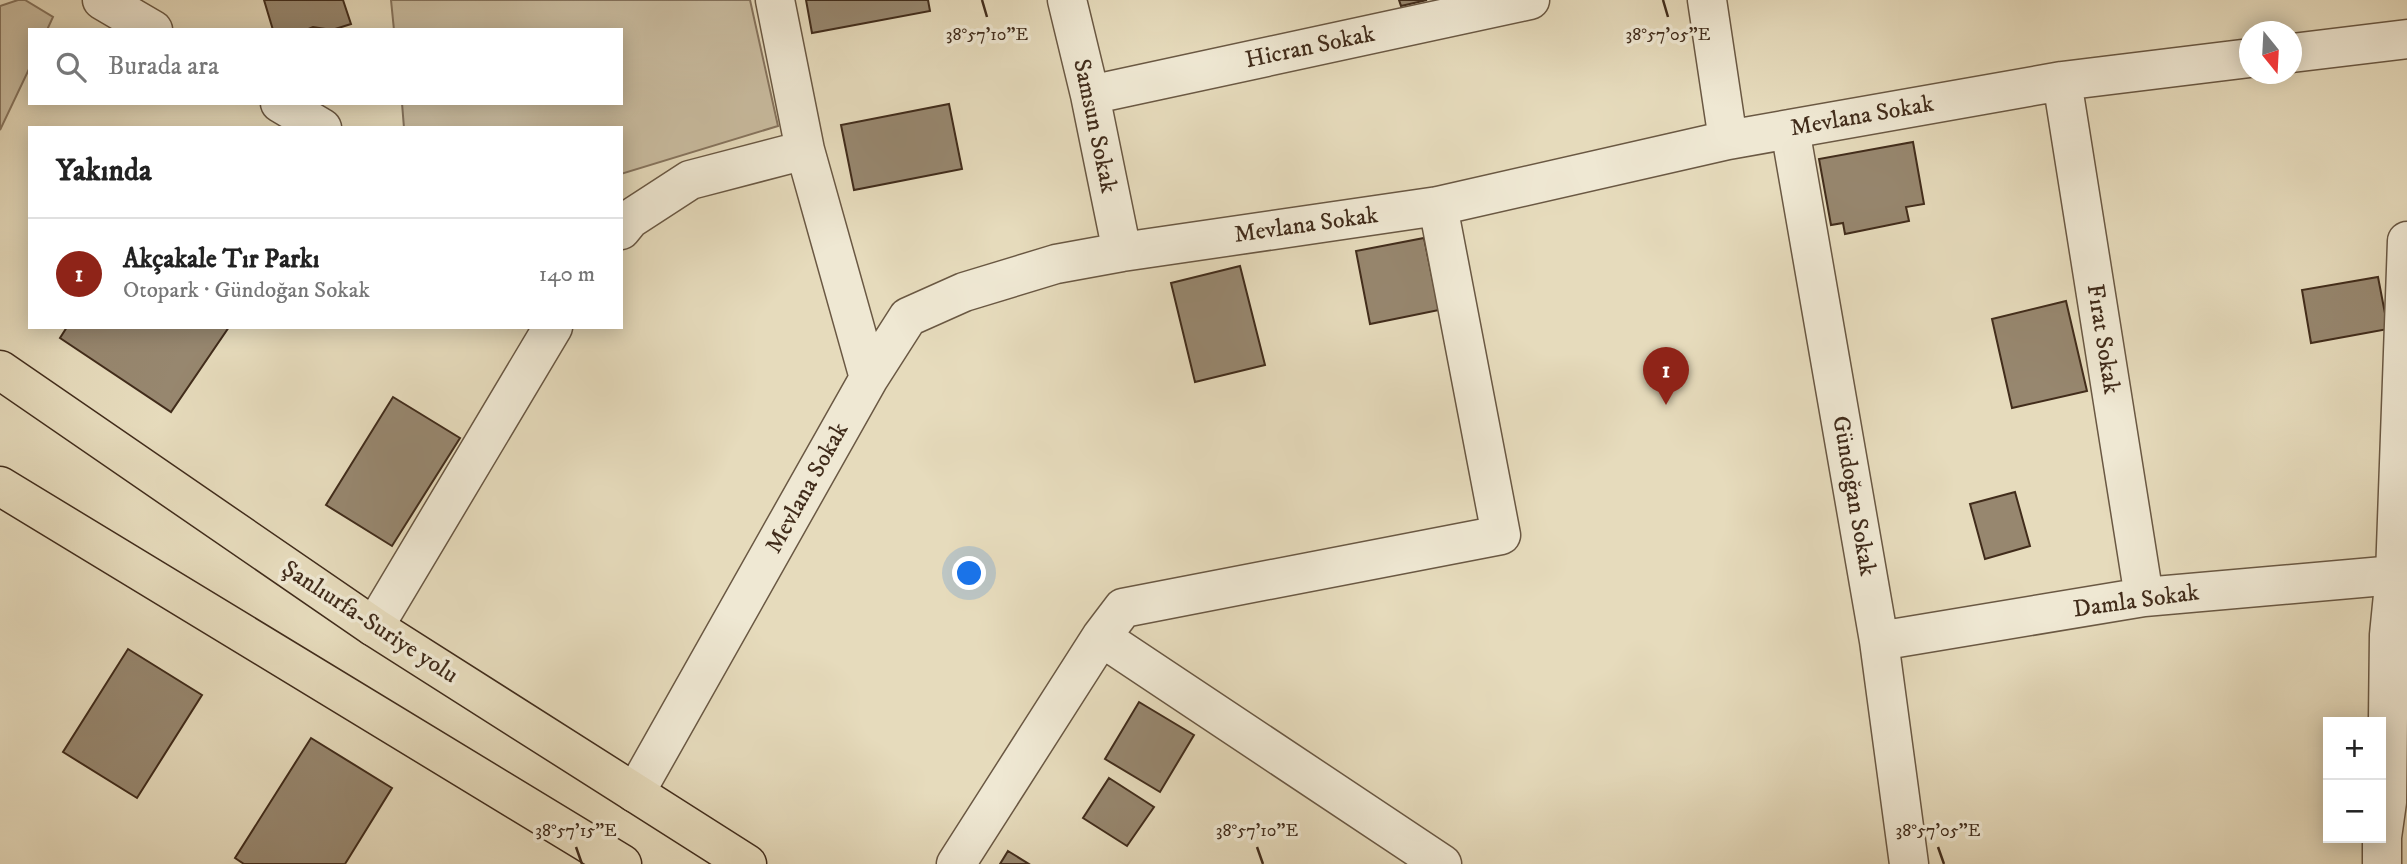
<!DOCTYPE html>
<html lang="tr">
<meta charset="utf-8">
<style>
:root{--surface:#fff;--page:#f6f6f6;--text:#222;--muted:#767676;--line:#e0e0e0;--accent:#8f2418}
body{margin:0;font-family:"IM FELL DW Pica",serif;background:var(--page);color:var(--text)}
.controls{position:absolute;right:21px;bottom:21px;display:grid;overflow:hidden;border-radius:0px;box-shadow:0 4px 18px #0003}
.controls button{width:63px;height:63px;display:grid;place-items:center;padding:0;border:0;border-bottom:2px solid var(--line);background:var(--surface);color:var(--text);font:35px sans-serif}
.compass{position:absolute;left:2239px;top:21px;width:63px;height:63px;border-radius:50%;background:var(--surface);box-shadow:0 4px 18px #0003;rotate:162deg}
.you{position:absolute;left:970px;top:574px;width:24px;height:24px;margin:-18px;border:5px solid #fff;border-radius:50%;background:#1a73e8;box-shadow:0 0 0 10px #1a73e833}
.badge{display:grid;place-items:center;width:46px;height:46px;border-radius:50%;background:var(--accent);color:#fff;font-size:23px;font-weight:700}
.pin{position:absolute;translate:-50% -58px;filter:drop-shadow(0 2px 4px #0008)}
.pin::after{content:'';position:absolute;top:37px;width:24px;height:21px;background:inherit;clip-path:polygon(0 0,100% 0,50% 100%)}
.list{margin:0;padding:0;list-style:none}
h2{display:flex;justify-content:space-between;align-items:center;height:91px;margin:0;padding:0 28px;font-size:30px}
h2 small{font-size:23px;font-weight:400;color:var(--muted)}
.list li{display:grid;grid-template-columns:46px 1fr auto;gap:21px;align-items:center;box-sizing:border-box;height:112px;padding:0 28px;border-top:2px solid var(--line)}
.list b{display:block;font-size:26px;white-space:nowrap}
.list p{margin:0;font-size:23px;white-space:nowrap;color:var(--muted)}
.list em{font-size:23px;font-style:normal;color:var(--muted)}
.icon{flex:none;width:38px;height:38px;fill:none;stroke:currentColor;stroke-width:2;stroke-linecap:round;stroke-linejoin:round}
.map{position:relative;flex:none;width:2407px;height:864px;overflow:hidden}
.search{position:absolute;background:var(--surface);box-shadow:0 4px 18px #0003;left:28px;top:28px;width:595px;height:77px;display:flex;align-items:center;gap:18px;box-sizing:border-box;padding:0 24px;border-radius:0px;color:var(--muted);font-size:26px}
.panel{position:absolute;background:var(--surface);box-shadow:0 4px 18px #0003;left:28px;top:126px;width:595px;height:203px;border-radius:0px}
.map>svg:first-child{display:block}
.green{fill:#cabda1;stroke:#86745e;stroke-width:2}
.building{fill:#97876f;stroke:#412c1b;stroke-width:2}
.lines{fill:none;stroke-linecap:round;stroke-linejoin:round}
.minor-casing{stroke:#6a5843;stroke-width:41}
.tertiary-casing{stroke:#6a5843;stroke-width:41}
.primary-casing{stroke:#412c1b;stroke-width:41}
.minor{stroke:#efe8d3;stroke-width:38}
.tertiary{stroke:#efe8d3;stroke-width:38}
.primary{stroke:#e6dbbc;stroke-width:38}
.ticks{fill:none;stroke:#412c1b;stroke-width:2.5}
.labels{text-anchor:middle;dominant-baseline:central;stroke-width:7;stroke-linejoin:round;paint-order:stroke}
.street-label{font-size:24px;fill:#412c1b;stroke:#efe8d3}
.ticks-label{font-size:18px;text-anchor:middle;fill:#412c1b;stroke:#efe8d3;stroke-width:7;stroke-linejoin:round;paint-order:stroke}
</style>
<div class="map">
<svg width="2407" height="864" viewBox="0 0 2407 864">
<rect width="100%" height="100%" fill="#e6dbbc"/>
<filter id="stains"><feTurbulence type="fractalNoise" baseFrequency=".00286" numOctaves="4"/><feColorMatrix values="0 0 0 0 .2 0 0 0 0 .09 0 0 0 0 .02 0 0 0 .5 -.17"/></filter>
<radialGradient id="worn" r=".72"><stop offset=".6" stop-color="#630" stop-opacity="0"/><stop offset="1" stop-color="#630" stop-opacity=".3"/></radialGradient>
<!-- green -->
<path class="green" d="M18,0H25L53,17L47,30H30V67L0,130V6Z
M391,0H750L778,126L621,174V128H404L402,103H621V30H394Z"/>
<!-- building -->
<path class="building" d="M264,0H343L351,24L332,30L313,27L306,30H273Z
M806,0H928L930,11L812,33Z
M1399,0H1427L1401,6Z
M949,104L962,169L854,190L841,125Z
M1913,142L1924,204L1906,207L1909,221L1845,234L1843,223L1831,225L1819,159Z
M1424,238L1439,310L1370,324L1356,251Z
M1240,266L1265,365L1195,382L1171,283Z
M2378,277L2388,329L2311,343L2302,290Z
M2066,301L2087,391L2012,408L1992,319Z
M67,327H229L171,412L60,338Z
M393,397L460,438L392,546L326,505Z
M2015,492L2030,546L1985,559L1970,504Z
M128,649L202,695L137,798L63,752Z
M1139,702L1194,735L1160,792L1105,759Z
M311,738L392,788L345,864H244L235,858Z
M1109,778L1154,807L1127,846L1083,818Z
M1008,851L1029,864H1000Z"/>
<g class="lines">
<defs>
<path id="minor" d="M102,0L153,30
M775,0L805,150L869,378
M1067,0L1090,95L1122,252
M1707,0L1728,140
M2292,53L2407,39
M2062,81L2144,597
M1090,95L1530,0
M280,103L322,128
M1790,129L1879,641L1909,864
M621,230L630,219L690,180L805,150
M374,627L553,327
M1101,637L1442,864
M1879,641L2144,597L2395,575
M635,793L869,378L908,317L964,292L1056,264L1122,252L1438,206L1728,140L2062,81L2250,58
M956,864L1101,637L1123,608L1501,535L1438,206"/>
<path id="tertiary" d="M2382,864V837L2387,802L2389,635L2395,575L2407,241"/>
<path id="primary" d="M0,370L374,627L747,864
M0,486L622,864"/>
</defs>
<!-- minor casing -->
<use href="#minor" class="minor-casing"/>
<!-- tertiary casing -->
<use href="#tertiary" class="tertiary-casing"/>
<!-- primary casing -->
<use href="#primary" class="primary-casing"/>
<!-- minor -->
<use href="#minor" class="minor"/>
<!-- tertiary -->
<use href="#tertiary" class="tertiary"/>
<!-- primary -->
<use href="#primary" class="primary"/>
</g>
<!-- ticks -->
<path class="ticks" d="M982,0L987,17M1663,0L1668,17M576,847L582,864M1257,847L1263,864M1938,847L1944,864"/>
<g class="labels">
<!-- street labels -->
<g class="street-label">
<text transform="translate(1310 47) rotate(-12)">Hicran Sokak</text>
<text transform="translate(1862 116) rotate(-10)">Mevlana Sokak</text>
<text transform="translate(1095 126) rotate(78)">Samsun Sokak</text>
<text transform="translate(1306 225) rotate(-8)">Mevlana Sokak</text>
<text transform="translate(2103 339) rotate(81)">Fırat Sokak</text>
<text transform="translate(807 488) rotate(-61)">Mevlana Sokak</text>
<text transform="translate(1854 496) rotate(80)">Gündoğan Sokak</text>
<text transform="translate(2136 601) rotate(-8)">Damla Sokak</text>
<text transform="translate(370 622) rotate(33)">Şanlıurfa-Suriye yolu</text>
</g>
</g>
<g class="ticks-label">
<text x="987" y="40">38°57'10"E</text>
<text x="1668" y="40">38°57'05"E</text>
<text x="576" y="836">38°57'15"E</text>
<text x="1257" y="836">38°57'10"E</text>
<text x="1938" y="836">38°57'05"E</text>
</g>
<rect width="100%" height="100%" filter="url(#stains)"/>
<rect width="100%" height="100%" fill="url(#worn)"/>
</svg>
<div class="controls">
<button>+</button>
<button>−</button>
</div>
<svg class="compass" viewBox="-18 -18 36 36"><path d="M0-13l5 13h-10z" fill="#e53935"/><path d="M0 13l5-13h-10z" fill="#767676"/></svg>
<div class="you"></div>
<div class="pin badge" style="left:1666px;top:405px">1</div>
<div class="search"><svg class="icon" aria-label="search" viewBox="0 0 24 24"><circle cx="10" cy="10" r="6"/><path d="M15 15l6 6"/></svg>Burada ara</div>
<section class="panel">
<h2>Yakında<small></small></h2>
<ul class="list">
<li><span class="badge">1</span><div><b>Akçakale Tır Parkı</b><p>Otopark · Gündoğan Sokak</p></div><em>140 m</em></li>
</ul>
</section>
</div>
